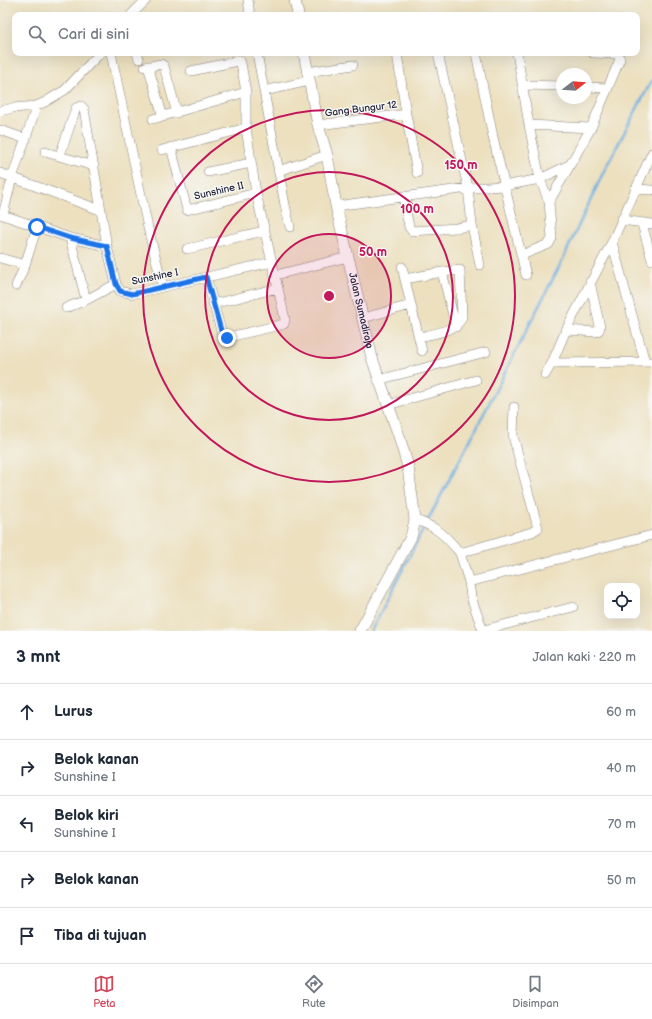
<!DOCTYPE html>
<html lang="id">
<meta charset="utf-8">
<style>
:root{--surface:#fff;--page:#f6f6f7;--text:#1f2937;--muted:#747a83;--line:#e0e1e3;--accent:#d1495b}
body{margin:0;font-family:"Balsamiq Sans",sans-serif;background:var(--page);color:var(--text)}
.controls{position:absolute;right:12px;bottom:12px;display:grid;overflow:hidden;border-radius:8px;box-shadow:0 4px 16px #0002}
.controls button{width:36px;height:36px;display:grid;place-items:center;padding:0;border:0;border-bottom:1px solid var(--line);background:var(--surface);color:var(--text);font:20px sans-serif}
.compass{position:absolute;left:556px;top:68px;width:36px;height:36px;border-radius:50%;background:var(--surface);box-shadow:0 4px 16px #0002;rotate:73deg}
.stop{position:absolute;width:12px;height:12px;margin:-9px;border:3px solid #1a73e8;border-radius:50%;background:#fff}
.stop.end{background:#1a73e8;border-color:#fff;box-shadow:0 1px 4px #0008}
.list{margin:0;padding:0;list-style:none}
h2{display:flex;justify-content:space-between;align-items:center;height:52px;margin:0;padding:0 16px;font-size:17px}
h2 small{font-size:13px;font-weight:400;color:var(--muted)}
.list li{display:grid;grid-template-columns:26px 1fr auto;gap:12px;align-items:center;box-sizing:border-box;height:56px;padding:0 16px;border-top:1px solid var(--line)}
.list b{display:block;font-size:15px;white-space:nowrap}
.list p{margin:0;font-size:13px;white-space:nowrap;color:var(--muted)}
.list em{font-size:13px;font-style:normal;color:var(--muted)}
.icon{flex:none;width:22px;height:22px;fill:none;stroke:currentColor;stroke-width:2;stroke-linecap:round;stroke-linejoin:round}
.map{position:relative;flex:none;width:652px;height:631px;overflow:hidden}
.search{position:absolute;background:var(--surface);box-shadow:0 4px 16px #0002;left:12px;right:12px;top:12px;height:44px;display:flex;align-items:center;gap:10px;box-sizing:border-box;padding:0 14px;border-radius:8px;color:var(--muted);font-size:15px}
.sheet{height:332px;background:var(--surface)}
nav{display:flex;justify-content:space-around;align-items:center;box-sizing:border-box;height:56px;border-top:1px solid var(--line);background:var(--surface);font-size:11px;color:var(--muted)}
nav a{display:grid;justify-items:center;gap:2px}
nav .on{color:var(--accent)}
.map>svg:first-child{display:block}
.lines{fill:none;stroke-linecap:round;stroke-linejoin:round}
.stream{stroke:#6db0e2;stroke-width:2.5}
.minor-casing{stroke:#87817d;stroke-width:10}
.tertiary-casing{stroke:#87817d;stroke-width:12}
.minor{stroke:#fff;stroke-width:9}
.tertiary{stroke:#fff;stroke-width:11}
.route{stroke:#1a73e8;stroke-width:5}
.ring{fill:none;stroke:#c2185b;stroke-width:2}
.labels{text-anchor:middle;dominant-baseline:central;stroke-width:3;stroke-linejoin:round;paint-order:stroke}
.street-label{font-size:10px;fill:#22223b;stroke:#f6f6f2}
.centre{fill:#c2185b;stroke:#f6f6f2;stroke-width:2}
.ring-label{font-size:12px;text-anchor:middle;font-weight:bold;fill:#c2185b;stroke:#f6f6f2;stroke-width:3;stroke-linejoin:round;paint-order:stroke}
</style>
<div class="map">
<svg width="652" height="631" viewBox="0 0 652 631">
<rect width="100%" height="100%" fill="#f6f6f2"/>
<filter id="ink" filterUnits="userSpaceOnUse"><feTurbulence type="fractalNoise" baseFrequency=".025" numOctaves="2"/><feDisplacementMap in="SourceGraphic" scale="8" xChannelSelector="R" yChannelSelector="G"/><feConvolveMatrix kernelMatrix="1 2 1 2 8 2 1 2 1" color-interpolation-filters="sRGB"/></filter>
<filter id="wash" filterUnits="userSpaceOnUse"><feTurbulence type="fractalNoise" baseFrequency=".012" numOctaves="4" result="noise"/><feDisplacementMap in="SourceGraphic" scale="16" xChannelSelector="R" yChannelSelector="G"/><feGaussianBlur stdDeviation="0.9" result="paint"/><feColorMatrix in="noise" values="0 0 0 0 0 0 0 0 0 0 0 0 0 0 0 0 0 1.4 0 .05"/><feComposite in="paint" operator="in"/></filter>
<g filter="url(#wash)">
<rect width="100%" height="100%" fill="#ece0bf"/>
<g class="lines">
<!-- stream -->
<path class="stream" d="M427,522L477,427L563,259L603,173L652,80
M371,631L425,526"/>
</g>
</g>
<g filter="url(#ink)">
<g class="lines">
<defs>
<path id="minor" d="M248,0L250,15
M131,15L146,0
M111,53L148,228L163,287
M137,53L139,59
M257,53L285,205L290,227
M397,53L406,114L417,173
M438,53L468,188L472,225L480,265
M476,53L493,137L526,275
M517,53L529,125L540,179L549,202L552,238L549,244L522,255
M148,66L163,117
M145,67L161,64L164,66L177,113
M191,71L238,61H240L241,63L246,92V128L256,193L285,319L284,324L225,338L222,334L206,277
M307,72L353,65
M523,85L562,86
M586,87L608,88
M264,91L309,81
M0,111L13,108L36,106L45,102L65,90L100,53
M153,119L246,92
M318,125L406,114
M529,125L591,128
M0,130L26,139
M171,147L187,210L256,193
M162,150L246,128
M45,152L94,166
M60,155L76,108L81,106L84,109L107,246L116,284L120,291L132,294L272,262
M278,171L327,155
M208,172L251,163
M0,173L100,210
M635,189L652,190
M403,196L409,227L412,231L457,228L472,225
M549,202L591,128L620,59L618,54L593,53
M336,206L468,188L504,186L540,179L569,165
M0,214L70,238L107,246
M3,215L12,178L35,111
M621,220L652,224
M642,224L652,260
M70,238L86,300
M612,242L645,362
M187,249L264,231
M0,258L25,265
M402,267L422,351
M442,272L456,327
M276,275L348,257
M405,279L442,272L460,270L462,317C458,331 432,334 419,337
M16,286L25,265L37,227
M213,304L278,288
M66,308L86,300L116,284
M363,318L411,305
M566,330L596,332L599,330L600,327L590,282
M552,363L652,362
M545,375L552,363L566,330L612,242L652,153
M378,380L486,352
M388,405L476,380
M514,407L513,436L538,528L532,532L460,553L469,582L471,597L482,628L484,630L573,607
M415,520C436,526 446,536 460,553
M469,582L652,535"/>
<g id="tertiary">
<path d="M295,0L298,15"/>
<path id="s1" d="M304,53L318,125L327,155L336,206L372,358L399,436L408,467L415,520L411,537L360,631"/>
</g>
</defs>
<!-- minor casing -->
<use href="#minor" class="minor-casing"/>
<!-- tertiary casing -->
<use href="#tertiary" class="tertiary-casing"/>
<!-- minor -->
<use href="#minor" class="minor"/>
<!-- tertiary -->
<use href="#tertiary" class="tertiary"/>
</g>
</g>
<g class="lines" filter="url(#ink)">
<!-- route -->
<path class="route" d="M37,227L70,238L107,246L116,284L120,291L132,294L206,277L222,334V336L227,338"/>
</g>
<!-- distance rings -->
<circle cx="329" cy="296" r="62" fill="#c2185b" fill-opacity=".12"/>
<g class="ring">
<circle cx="329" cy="296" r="62"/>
<circle cx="329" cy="296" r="124"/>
<circle cx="329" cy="296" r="186"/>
</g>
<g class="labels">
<!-- street labels -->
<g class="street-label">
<text transform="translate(361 109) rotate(-7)">Gang Bungur 12</text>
<text transform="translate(219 191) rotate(-13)">Sunshine II</text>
<text transform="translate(155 277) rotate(-12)">Sunshine I</text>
<text stroke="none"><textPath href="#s1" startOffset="264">Jalan Sumadiraja</textPath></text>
</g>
</g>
<circle cx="329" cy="296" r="6" class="centre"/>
<g class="ring-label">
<text x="461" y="169">150 m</text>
<text x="417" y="213">100 m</text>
<text x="373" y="256">50 m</text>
</g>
</svg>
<div class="controls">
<button><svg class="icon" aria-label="locate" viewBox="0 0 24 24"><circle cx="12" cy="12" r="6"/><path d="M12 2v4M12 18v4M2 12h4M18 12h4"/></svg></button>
</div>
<svg class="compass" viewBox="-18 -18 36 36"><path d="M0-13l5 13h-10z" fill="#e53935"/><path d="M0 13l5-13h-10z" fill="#747a83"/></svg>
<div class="stop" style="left:37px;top:227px"></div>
<div class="stop end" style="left:227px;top:338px"></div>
<div class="search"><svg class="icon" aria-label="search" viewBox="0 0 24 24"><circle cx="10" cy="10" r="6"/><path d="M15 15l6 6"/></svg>Cari di sini</div>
</div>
<section class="sheet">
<h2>3 mnt<small>Jalan kaki · 220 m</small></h2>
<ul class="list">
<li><svg class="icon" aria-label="ahead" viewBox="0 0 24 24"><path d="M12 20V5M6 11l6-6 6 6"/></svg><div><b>Lurus</b></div><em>60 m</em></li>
<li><svg class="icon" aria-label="right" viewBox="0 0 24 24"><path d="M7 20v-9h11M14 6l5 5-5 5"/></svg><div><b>Belok kanan</b><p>Sunshine I</p></div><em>40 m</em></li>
<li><svg class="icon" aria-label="left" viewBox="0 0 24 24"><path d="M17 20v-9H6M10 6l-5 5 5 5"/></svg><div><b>Belok kiri</b><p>Sunshine I</p></div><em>70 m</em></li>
<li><svg class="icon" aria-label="right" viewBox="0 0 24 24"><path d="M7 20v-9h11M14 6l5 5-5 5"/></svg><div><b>Belok kanan</b></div><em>50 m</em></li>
<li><svg class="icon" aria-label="arrive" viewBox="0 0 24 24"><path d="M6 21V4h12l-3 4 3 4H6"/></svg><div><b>Tiba di tujuan</b></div></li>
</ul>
</section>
<nav>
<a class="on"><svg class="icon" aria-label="map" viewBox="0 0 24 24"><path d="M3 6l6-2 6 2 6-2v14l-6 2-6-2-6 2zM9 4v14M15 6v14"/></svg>Peta</a>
<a><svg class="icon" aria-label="directions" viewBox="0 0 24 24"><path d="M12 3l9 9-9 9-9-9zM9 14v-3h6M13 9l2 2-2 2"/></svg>Rute</a>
<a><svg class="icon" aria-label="saved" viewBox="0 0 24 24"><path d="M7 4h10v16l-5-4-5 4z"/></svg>Disimpan</a>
</nav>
